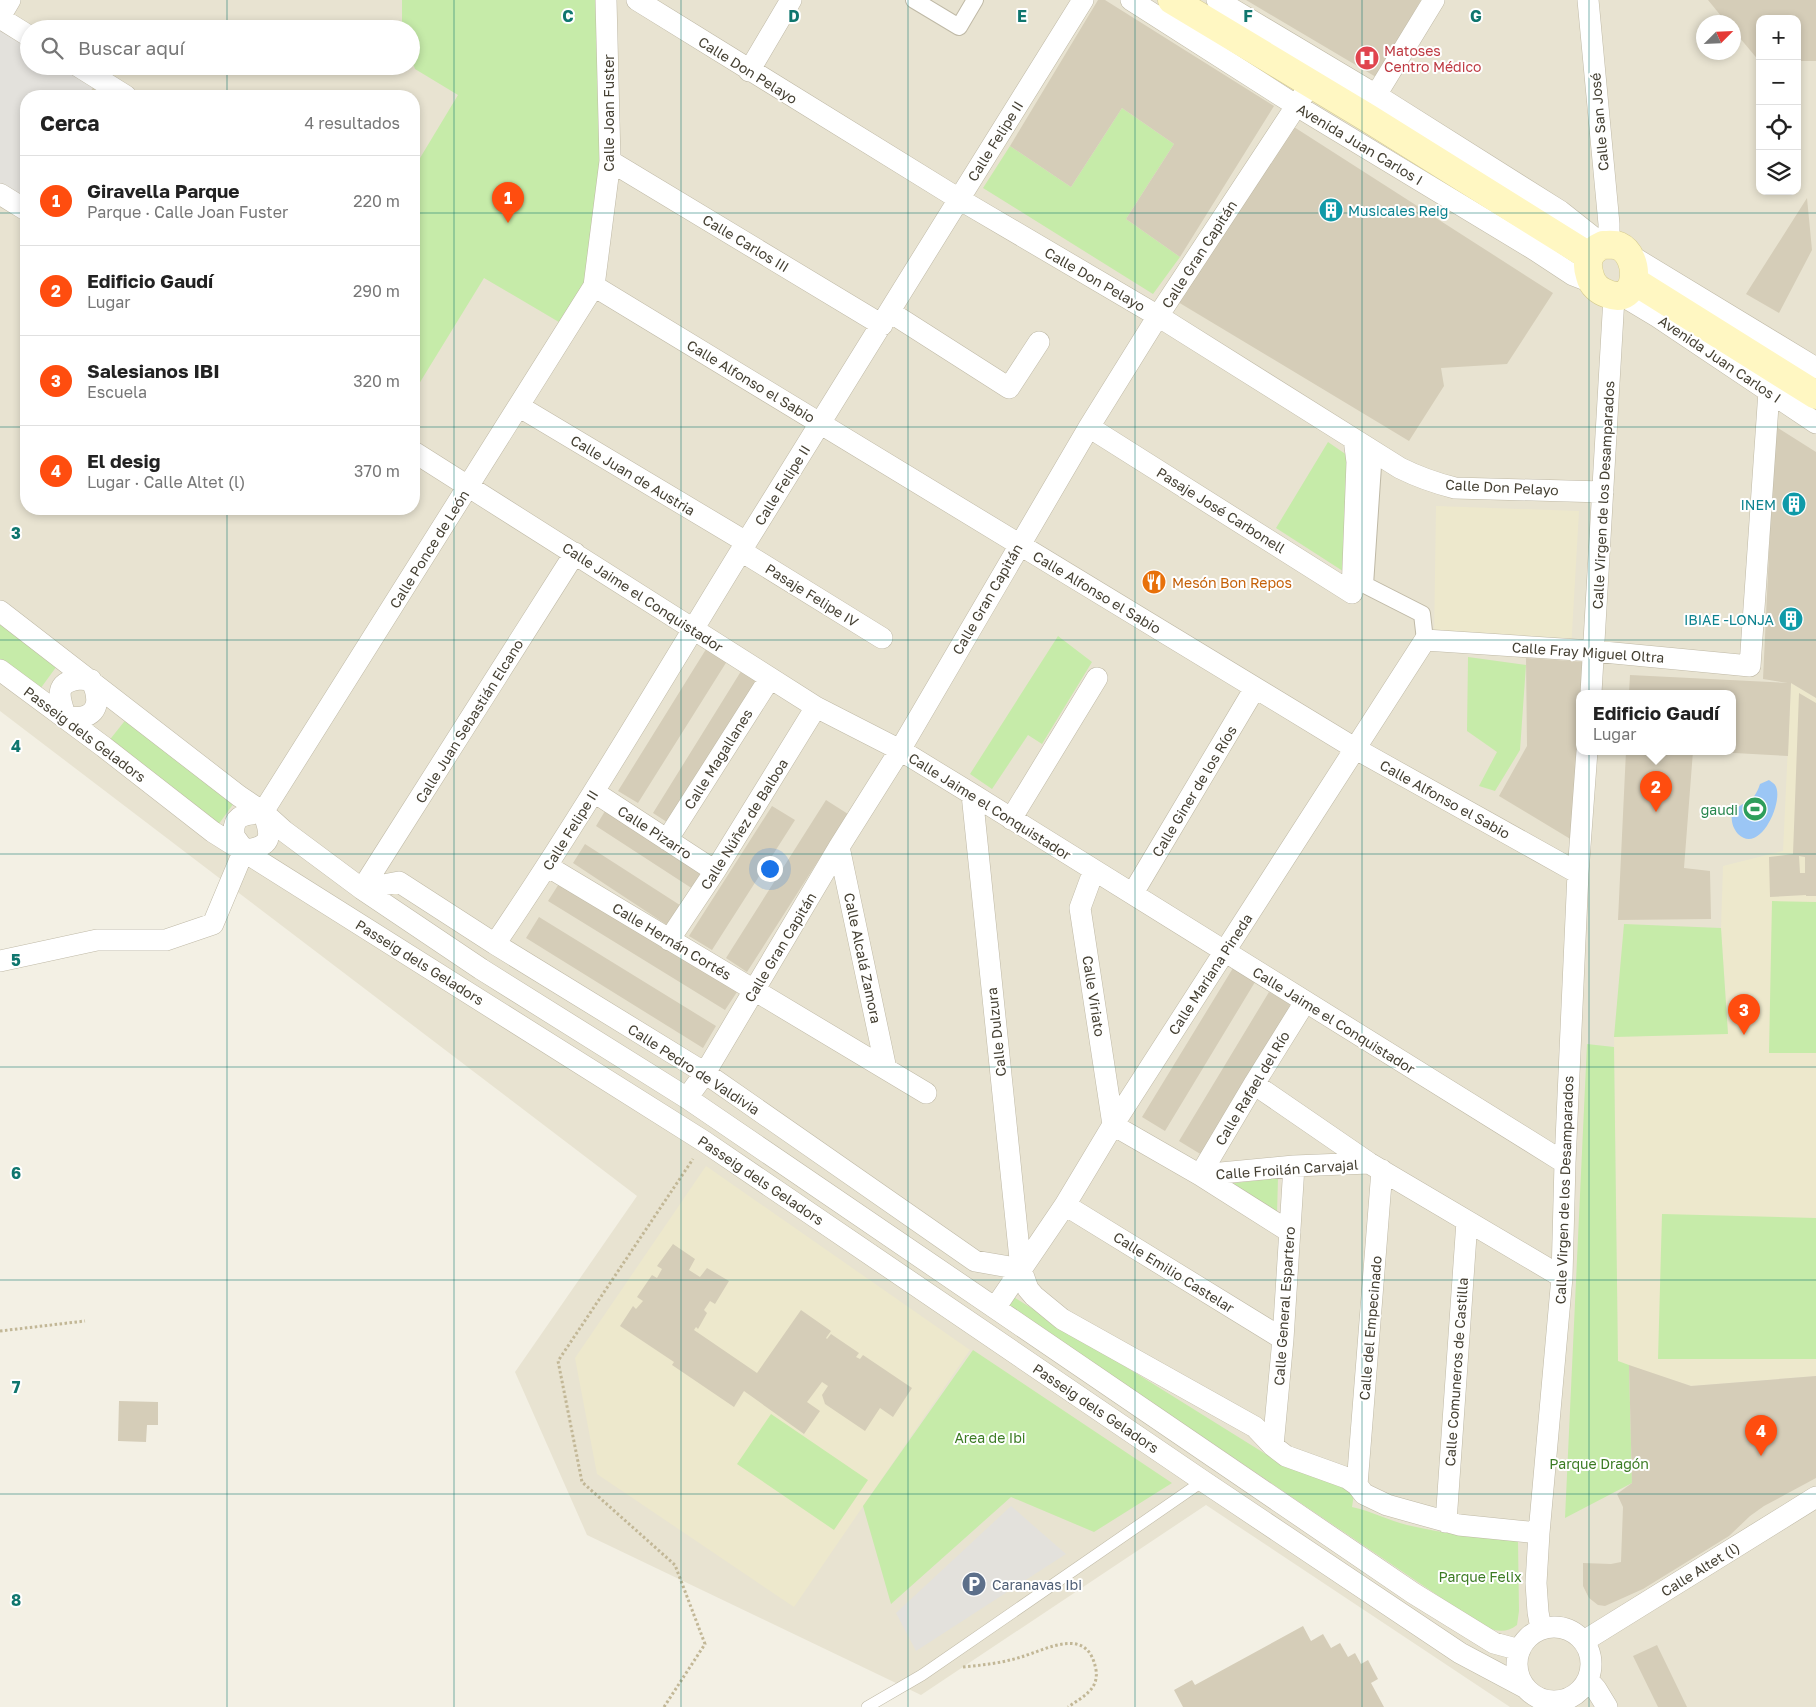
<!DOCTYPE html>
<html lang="es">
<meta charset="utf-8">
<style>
:root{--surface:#fff;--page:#f6f6f6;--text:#222;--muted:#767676;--line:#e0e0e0;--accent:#ff4d0f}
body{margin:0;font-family:"Golos Text",sans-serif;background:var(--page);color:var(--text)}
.controls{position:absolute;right:15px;top:15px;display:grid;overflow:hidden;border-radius:10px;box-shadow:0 2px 8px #0003}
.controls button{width:45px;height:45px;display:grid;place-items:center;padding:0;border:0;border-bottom:1px solid var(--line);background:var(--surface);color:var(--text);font:25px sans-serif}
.compass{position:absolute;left:1696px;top:15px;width:45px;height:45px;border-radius:50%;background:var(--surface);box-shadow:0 2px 8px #0003;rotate:66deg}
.you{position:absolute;left:769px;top:868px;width:18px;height:18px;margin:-12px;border:4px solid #fff;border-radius:50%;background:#1a73e8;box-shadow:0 0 0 8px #1a73e833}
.badge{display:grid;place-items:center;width:32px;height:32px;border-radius:50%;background:var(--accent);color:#fff;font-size:16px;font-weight:700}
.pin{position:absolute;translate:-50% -41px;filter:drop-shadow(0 1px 2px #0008)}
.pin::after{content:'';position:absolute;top:26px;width:18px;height:15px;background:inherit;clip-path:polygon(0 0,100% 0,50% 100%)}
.popup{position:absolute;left:1576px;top:690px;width:160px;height:65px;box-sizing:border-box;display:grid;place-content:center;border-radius:10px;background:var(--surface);filter:drop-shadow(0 1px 4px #0005);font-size:16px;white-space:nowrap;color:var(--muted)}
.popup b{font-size:19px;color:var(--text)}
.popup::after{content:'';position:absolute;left:50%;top:100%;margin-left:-10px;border:10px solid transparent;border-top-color:var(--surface)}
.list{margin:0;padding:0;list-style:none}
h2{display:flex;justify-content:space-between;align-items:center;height:65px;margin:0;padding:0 20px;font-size:21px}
h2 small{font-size:16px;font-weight:400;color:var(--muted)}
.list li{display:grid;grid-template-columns:32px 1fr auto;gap:15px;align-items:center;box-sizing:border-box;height:90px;padding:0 20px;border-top:1px solid var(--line)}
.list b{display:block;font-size:19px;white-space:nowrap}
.list p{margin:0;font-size:16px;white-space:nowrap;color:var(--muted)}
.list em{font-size:16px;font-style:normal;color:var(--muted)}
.icon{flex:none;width:28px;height:28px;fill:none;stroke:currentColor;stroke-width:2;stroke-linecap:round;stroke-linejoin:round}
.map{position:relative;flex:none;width:1816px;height:1707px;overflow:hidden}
.search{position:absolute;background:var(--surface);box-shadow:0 2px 8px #0003;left:20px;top:20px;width:400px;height:55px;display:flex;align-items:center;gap:12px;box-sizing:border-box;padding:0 18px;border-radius:28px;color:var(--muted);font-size:19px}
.panel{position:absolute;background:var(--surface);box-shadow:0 2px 8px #0003;left:20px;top:90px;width:400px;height:425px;border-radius:20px}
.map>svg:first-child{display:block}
.residential{fill:#e8e3d1;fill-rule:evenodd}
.education{fill:#ede8cc}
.green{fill:#c6eba9}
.parking{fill:#e3e1dc}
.water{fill:#9bc6f5}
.building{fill:#d5cdb8;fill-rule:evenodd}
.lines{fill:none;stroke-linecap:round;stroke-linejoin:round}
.service-casing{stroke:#bfb9a6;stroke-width:12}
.pedestrian-casing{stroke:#bfb9a6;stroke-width:18}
.minor-casing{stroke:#bfb9a6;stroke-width:22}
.secondary-casing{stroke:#d6cc90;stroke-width:29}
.path{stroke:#c2b796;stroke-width:3;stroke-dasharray:2.5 2.5;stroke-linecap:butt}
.service{stroke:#fff;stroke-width:11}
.pedestrian{stroke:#fff;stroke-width:16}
.minor{stroke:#fff;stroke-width:21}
.secondary{stroke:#fff7c2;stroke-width:28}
.grid{fill:none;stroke:#0f766e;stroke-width:1;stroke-opacity:0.55}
.labels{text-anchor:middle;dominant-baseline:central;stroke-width:4;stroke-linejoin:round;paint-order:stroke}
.health-label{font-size:14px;fill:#be3a42;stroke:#fff;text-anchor:start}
.street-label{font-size:14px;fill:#454033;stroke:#fff}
.culture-label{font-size:14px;fill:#0d838f;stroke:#fff;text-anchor:end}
.food-label{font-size:14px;fill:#c56008;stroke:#fff;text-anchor:start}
.leisure-label{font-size:14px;fill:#27864d;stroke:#fff;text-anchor:end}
.park-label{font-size:14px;fill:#3b7b23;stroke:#fff}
.service-label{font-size:14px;fill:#4e5e75;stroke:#fff;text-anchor:start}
.grid-label{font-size:16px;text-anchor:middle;font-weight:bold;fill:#0f766e;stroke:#fff;stroke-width:4;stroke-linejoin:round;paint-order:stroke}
</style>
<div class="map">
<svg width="1816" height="1707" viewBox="0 0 1816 1707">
<rect width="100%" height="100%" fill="#f3f0e4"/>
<!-- residential -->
<path class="residential" d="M0,0H1816V1707H1510L1206,1505L921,1695L587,1535L515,1372L637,1196L0,711ZM1760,19H1797V191H1760ZM1704,22H1734V52H1704ZM29,29H411V66H29ZM26,96H414V509H26ZM1580,693H1732V751H1580Z"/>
<!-- education -->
<path class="education" d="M1436,506L1579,511L1571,650L1434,641Z
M1791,683L1816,698V1376L1691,1386L1618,1362L1614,1037L1728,1033L1721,928L1723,866L1783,851Z
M706,1166L970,1350L794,1607L597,1474L575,1358Z"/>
<!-- green -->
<path class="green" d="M402,0H606L594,286L569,328L484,278L414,392V168L458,95L415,69L411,57V29L402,28Z
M1122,108L1174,144L1126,219L1180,257L1153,294L983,188L1010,146L1071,187Z
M1328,442L1357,462L1349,575L1276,528Z
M0,611L62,659L35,696L0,670Z
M1058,636L1092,662L1042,744L1028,735L992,789L970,774Z
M1468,657L1526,665L1520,750L1495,791L1479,786L1497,752L1467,731Z
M131,713L239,796L213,832L104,747Z
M1772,901L1816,902V1053H1769Z
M1624,924L1721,928L1728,1034L1614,1037Z
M1587,1044L1614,1047L1618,1361L1629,1365L1632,1483L1565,1518Z
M1278,1178L1277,1214L1226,1184Z
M1662,1214L1816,1218V1359H1658Z
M1012,1296L1280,1463L1345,1486L1354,1494L1352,1507C1371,1511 1388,1520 1407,1525C1444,1534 1480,1537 1518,1541L1519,1611L1517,1625C1505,1634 1496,1631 1483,1626L1006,1304Z
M973,1350L1172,1483L1094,1532L1011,1497L891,1604L863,1506Z
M771,1414L868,1480L834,1530L737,1464Z"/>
<!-- parking -->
<path class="parking" d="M0,18L29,36V66H78L98,79L88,96H26V196L20,207L0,194Z
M1011,1506L1066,1554L916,1651L896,1613Z"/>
<!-- water -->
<path class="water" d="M1769,780C1770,781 1775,784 1775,785C1785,798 1761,856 1738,834C1732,827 1731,820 1732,812C1746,799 1753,805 1760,784Z"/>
<!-- building -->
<path class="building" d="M1098,0H1105L1274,106L1180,257L1126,219L1174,144L1122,108L1071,187L1010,146Z
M1246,0H1421L1376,77Z
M1708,0H1816V61H1797V19H1760V62L1734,31V22H1726Z
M98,79L126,96H88Z
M1294,127L1553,293L1507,364L1441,368L1444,386L1409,441L1178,302Z
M1807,198L1812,250L1779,313L1746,294Z
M1775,426L1816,452V698L1791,683L1788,756L1716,752V751H1732V693H1629L1630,675L1788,683L1763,679Z
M708,646L729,658L638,803L618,791Z
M1526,658L1587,662L1585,693H1580V751L1572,840L1499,796L1527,746Z
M743,668L763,681L673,826L653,813Z
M1799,693L1816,703V896H1806V895L1770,897L1769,857L1793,854ZM1799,856L1805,857V873H1800Z
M1626,751H1693L1684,868L1710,871L1711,919L1618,920Z
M826,800L848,814L747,972L726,958Z
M608,806L709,872L696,891L596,826Z
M772,806L795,820L712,950L689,936Z
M585,844L686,909L673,929L573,863Z
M562,879L739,989L725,1010L548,901Z
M539,917L716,1026L703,1048L526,938Z
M1233,968L1255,982L1165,1131L1142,1117Z
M1269,992L1293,1006L1202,1155L1179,1141Z
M673,1244L695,1259L689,1270L700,1277L707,1268L729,1281L715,1304L710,1301L704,1310L707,1313L698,1329L696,1327L694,1330L757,1373L801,1310L831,1331L826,1338L827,1339L831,1334L859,1353L856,1357L860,1359L863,1355L912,1388L893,1417L880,1408L865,1431L825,1404L822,1395L828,1386L822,1382L807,1402L820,1411L804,1434L744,1391L734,1407L672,1365L674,1362L620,1326L633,1306L636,1309L643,1301L637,1297L652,1275L657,1278L662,1269L657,1266Z
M1629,1365L1691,1386L1816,1376V1478L1764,1506L1750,1516L1729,1536L1643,1589L1605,1606L1598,1605L1589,1598L1583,1586V1563L1611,1564L1621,1562L1623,1507L1617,1494L1632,1483Z
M119,1401L158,1402V1425H147L146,1442L118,1441Z
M1303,1626L1311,1641L1323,1634L1331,1648L1340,1643L1348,1657L1355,1653L1361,1664L1368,1660L1378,1679L1371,1683L1384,1707H1183L1174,1690L1192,1680L1195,1685Z
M1657,1645L1687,1707H1658L1633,1656Z"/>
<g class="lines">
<defs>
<path id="service" d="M867,1707L922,1675L1203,1481"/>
<path id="pedestrian" d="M914,0L959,27L975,0
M1374,451L1365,585L1422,614L1425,640"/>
<path id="minor" d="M637,0L959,199L1158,316L1400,468C1418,477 1435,483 1455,488L1603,492
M1131,0L1297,106L1535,250L1573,275L1591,282
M1217,0L1376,95L1560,211L1603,245
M1588,0L1609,224V245
M0,17L10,0
M0,18L29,36
M78,66L126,96
M749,71L791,0
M1376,95L1434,0
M610,161L882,325
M0,194L26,210
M1628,254L1816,368
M594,286L1356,749L1578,873
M1623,296L1658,317L1816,423
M890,312L1009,388L1039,342
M520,407L746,542
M1089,427L1352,593
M414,452L816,707L900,750L972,794L1565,1163
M741,551L882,638
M1352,593L1357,462L1354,439
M0,611L239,796L263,812L284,831L362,889L481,969L687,1098L1413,1593L1494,1643L1520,1650
M0,670L104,747L213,832L705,1142L1203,1481L1460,1653L1524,1687
M79,679L91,680C98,693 102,713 82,717C77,718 71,717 66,718C61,701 51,683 79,679Z
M1591,693L1614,297
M594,792L715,871
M972,794L1021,1269L1028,1289L1034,1296L1062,1319L1255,1427L1273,1446L1286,1456L1347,1478L1357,1485L1364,1494L1387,1505L1459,1525L1539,1533
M263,812L594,286L610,161L606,0
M1011,819L1097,678
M667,840L770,678
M839,847L886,1069
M244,850L234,836C232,813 246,815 263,812
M244,850C273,847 272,836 263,812
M547,866L926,1093
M1094,870L1080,908L1113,1125L1200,1175L1294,1166L1369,1163L1562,1277
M362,889L399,882L495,944L705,1073L975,1261L1021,1269
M362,889L575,553
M1133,893L1255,688
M669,940L715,871L816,707
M495,944C584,813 664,676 747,541C858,361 971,180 1083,0
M0,961L97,940H166L213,924L244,850
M1254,1084L1369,1163
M687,1098L705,1073L839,847L900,750L1089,427L1158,316L1310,85
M1065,1205L1283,1339
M1290,1232L1200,1175L1254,1084L1305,1002
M995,1308L1065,1205L1113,1125L1425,640L1593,651L1750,666L1769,391L1777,372
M1273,1446L1283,1339L1294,1166
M1357,1485L1382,1170
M1446,1522L1467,1221
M1517 1664a37 37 0 1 1 74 0a37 37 0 1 1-74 0Z
M1541,1629L1538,1612L1536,1583L1539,1533L1562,1277L1565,1163L1578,873L1587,751
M1584,1641L1816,1497
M1588,1680L1596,1689L1607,1707"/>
<path id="secondary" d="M1172,0L1368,118L1589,256
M1603,245C1608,245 1614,244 1619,246C1641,256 1640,306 1608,294C1599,291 1592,285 1590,276C1585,261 1589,251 1603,245Z
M1634,281L1816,395"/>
</defs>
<!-- service casing -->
<use href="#service" class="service-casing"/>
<!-- pedestrian casing -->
<use href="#pedestrian" class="pedestrian-casing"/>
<!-- minor casing -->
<use href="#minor" class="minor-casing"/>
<!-- secondary casing -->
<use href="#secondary" class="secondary-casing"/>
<!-- path -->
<path class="path" d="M0,1331L85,1321
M963,1667C983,1665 1002,1663 1021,1657C1048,1649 1088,1625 1096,1670C1099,1690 1082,1697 1068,1707
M664,1707L705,1644L675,1565L582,1482L558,1361L693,1159"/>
<!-- service -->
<use href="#service" class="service"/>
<!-- pedestrian -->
<use href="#pedestrian" class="pedestrian"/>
<!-- minor -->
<use href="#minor" class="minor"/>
<!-- secondary -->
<use href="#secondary" class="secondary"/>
</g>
<!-- grid -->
<path class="grid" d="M227,0V29M454,0V1707M681,0V1707M908,0V1707M1135,0V1707M1362,0V1707M1589,0V1707M227,66V96M0,213H26M414,213H1816M0,427H26M414,427H1816M227,509V1707M0,640H1816M0,854H1816M0,1067H1816M0,1280H1816M0,1494H1816"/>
<!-- icons -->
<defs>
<symbol id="hospital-disc" viewBox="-11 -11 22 22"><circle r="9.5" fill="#e0444e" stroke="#fff"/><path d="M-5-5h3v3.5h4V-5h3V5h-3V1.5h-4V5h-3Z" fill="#fff"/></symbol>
<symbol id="building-disc" viewBox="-11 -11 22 22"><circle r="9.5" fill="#0f9aa8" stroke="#fff"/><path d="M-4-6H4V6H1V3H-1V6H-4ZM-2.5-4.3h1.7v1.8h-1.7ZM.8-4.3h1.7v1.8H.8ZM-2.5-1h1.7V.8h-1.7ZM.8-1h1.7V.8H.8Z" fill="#fff"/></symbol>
<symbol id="restaurant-disc" viewBox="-11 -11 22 22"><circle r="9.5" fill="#e8710a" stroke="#fff"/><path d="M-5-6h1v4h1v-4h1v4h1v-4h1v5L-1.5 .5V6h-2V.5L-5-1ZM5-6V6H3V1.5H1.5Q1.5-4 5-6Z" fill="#fff"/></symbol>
<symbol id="stadium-disc" viewBox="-11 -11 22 22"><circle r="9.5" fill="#2e9e5b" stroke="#fff"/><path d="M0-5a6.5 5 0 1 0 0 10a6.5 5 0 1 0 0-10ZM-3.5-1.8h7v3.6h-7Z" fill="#fff"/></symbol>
<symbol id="parking-disc" viewBox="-11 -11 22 22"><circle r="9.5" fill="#5c6f8a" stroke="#fff"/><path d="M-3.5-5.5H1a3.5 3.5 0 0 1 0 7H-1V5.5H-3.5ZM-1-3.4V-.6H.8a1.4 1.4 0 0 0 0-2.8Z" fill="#fff"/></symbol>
</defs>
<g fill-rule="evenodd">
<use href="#hospital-disc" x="1353" y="44" width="28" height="28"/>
<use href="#building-disc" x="1317" y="196" width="28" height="28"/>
<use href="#building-disc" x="1780" y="490" width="28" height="28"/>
<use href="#restaurant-disc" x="1140" y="568" width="28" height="28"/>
<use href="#building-disc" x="1777" y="605" width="28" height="28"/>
<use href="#stadium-disc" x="1741" y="795" width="28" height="28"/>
<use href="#parking-disc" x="960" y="1570" width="28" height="28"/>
</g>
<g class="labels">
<!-- health labels -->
<g class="health-label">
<text x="1384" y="50">Matoses<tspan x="1384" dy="16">Centro Médico</tspan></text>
</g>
<!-- street labels -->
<g class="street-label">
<text transform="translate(748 70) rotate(32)">Calle Don Pelayo</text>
<text transform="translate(608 113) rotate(-90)">Calle Joan Fuster</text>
<text transform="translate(1599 122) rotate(-95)">Calle San José</text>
<text transform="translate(995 141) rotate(-58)">Calle Felipe II</text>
<text transform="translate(1360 144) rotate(31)">Avenida Juan Carlos I</text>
<text transform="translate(746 243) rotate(31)">Calle Carlos III</text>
<text transform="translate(1199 254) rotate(-57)">Calle Gran Capitán</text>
<text transform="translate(1095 279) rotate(30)">Calle Don Pelayo</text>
<text transform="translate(1720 359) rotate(34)">Avenida Juan Carlos I</text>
<text transform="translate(751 381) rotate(31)">Calle Alfonso el Sabio</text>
<text transform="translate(633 475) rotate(31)">Calle Juan de Austria</text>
<text transform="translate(782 485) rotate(-58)">Calle Felipe II</text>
<text transform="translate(1502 487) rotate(3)">Calle Don Pelayo</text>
<text transform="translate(1603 495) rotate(-87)">Calle Virgen de los Desamparados</text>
<text transform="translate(1221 510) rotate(32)">Pasaje José Carbonell</text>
<text transform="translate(429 549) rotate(-58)">Calle Ponce de León</text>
<text transform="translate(1097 592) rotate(31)">Calle Alfonso el Sabio</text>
<text transform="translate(812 595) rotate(32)">Pasaje Felipe IV</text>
<text transform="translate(643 597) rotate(33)">Calle Jaime el Conquistador</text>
<text transform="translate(987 599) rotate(-60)">Calle Gran Capitán</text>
<text transform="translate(1588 652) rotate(4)">Calle Fray Miguel Oltra</text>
<text transform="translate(469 721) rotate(-58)">Calle Juan Sebastián Elcano</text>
<text transform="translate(85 734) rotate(37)">Passeig dels Geladors</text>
<text transform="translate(718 759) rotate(-58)">Calle Magallanes</text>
<text transform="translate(1194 791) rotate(-59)">Calle Giner de los Ríos</text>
<text transform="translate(1445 799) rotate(29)">Calle Alfonso el Sabio</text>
<text transform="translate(990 806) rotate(32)">Calle Jaime el Conquistador</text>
<text transform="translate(744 824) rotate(-58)">Calle Núñez de Balboa</text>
<text transform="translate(570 830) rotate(-58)">Calle Felipe II</text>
<text transform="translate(655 832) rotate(33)">Calle Pizarro</text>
<text transform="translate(672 941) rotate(31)">Calle Hernán Cortés</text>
<text transform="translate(780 947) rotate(-59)">Calle Gran Capitán</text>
<text transform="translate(863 958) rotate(78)">Calle Alcalá Zamora</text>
<text transform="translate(420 962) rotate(32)">Passeig dels Geladors</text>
<text transform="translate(1210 974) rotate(-57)">Calle Mariana Pineda</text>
<text transform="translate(1094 996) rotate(81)">Calle Viriato</text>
<text transform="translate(1334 1020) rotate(32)">Calle Jaime el Conquistador</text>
<text transform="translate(996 1032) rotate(-96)">Calle Dulzura</text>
<text transform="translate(694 1069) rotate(33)">Calle Pedro de Valdivia</text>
<text transform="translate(1252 1088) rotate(-59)">Calle Rafael del Río</text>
<text transform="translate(1287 1169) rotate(-4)">Calle Froilán Carvajal</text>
<text transform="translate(761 1180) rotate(34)">Passeig dels Geladors</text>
<text transform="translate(1564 1190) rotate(-88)">Calle Virgen de los Desamparados</text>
<text transform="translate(1174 1272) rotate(32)">Calle Emilio Castelar</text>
<text transform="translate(1284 1306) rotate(-86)">Calle General Espartero</text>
<text transform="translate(1370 1328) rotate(-85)">Calle del Empecinado</text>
<text transform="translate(1456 1372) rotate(-86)">Calle Comuneros de Castilla</text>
<text transform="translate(1096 1408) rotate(34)">Passeig dels Geladors</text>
<text transform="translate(1700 1569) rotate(-32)">Calle Altet (l)</text>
</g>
<!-- culture labels -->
<g class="culture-label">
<text x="1348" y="210" text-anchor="start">Musicales Reig</text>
<text x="1776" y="504">INEM</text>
<text x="1774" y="619">IBIAE -LONJA</text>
</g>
<!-- food labels -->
<g class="food-label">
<text x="1172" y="582">Mesón Bon Repos</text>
</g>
<!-- leisure labels -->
<g class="leisure-label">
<text x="1738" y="809">gaudi</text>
</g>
<!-- park labels -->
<g class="park-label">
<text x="990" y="1437">Area de Ibi</text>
<text x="1599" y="1463">Parque Dragón</text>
<text x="1480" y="1576">Parque Felix</text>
</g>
<!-- service labels -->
<g class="service-label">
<text x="992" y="1584">Caranavas Ibi</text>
</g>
</g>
<g class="grid-label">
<text x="568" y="22">C</text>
<text x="794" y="22">D</text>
<text x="1022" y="22">E</text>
<text x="1248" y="22">F</text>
<text x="1476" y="22">G</text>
<text x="16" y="539">3</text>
<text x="16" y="752">4</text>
<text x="16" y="966">5</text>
<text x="16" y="1179">6</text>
<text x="16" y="1393">7</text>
<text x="16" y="1606">8</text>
</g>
</svg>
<div class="controls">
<button>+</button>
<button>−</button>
<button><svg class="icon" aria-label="locate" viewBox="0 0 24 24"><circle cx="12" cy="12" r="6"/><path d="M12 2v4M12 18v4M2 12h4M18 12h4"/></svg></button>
<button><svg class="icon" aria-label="layers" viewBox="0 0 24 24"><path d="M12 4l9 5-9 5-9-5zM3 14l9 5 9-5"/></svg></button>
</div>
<svg class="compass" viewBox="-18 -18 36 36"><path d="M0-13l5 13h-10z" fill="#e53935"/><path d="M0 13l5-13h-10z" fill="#767676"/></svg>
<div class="you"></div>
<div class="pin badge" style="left:508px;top:223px">1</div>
<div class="pin badge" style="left:1656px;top:812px">2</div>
<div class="popup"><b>Edificio Gaudí</b>Lugar</div>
<div class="pin badge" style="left:1744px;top:1035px">3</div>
<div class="pin badge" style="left:1761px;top:1456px">4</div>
<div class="search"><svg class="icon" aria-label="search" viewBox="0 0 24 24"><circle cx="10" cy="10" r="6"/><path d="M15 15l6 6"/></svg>Buscar aquí</div>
<section class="panel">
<h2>Cerca<small>4 resultados</small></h2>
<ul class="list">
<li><span class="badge">1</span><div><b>Giravella Parque</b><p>Parque · Calle Joan Fuster</p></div><em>220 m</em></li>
<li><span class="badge">2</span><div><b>Edificio Gaudí</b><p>Lugar</p></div><em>290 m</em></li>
<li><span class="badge">3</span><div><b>Salesianos IBI</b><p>Escuela</p></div><em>320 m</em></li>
<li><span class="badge">4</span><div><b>El desig</b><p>Lugar · Calle Altet (l)</p></div><em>370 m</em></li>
</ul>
</section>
</div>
